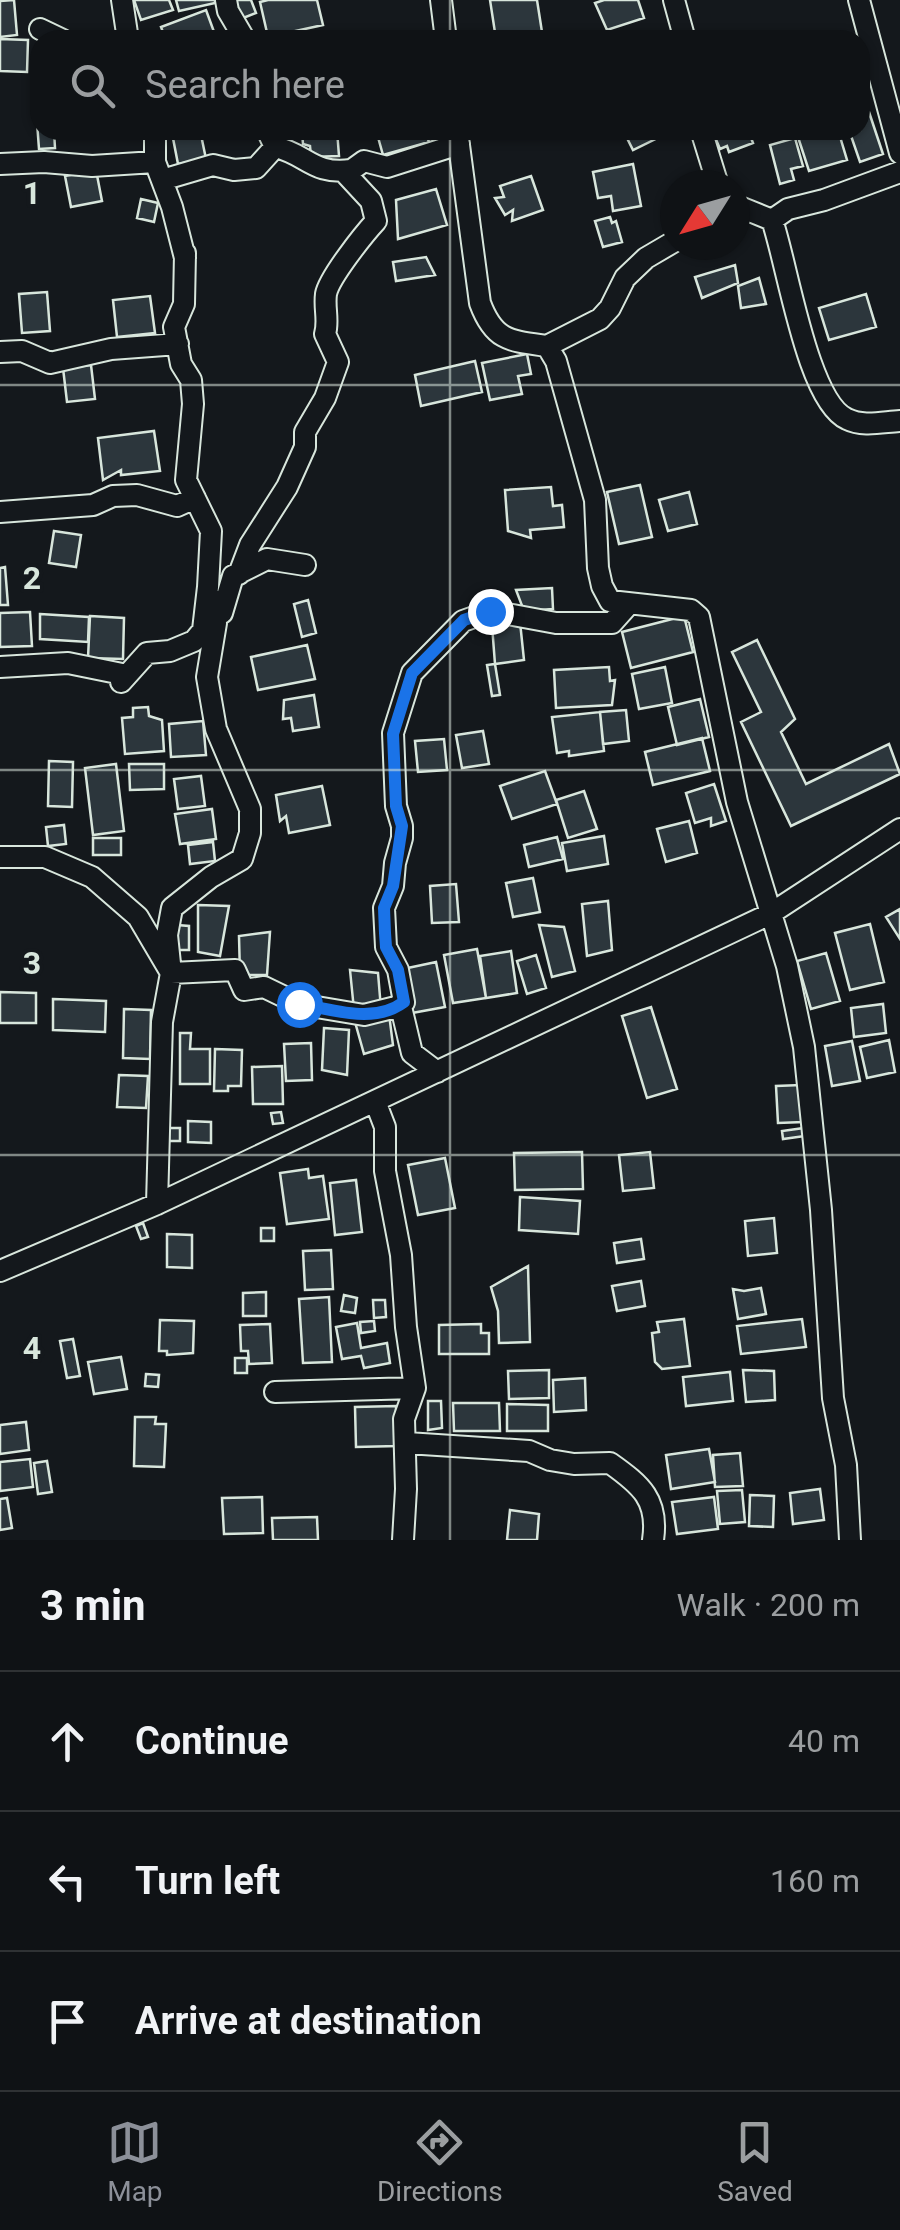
<!DOCTYPE html>
<meta charset="utf-8">
<style>
:root{--surface:#0f1215;--page:#1d2022;--text:#f1f3f6;--muted:#9b9ea0;--line:#2f3234;--accent:#8c9099}
body{margin:0;font-family:Roboto,sans-serif;background:var(--page);color:var(--text)}
.compass{position:absolute;left:660px;top:170px;width:90px;height:90px;border-radius:50%;background:var(--surface);box-shadow:0 2px 8px #0004;rotate:233deg}
.stop{position:absolute;width:30px;height:30px;margin:-22px;border:8px solid #1a73e8;border-radius:50%;background:#fff}
.stop.end{background:#1a73e8;border-color:#fff;box-shadow:0 2px 10px #0008}
.list{margin:0;padding:0;list-style:none}
h2{display:flex;justify-content:space-between;align-items:center;height:130px;margin:0;padding:0 40px;font-size:42px}
h2 small{font-size:32px;font-weight:400;color:var(--muted)}
.list li{display:grid;grid-template-columns:65px 1fr auto;gap:30px;align-items:center;box-sizing:border-box;height:140px;padding:0 40px;border-top:2px solid var(--line)}
.list b{display:block;font-size:38px;white-space:nowrap}
.list em{font-size:32px;font-style:normal;color:var(--muted)}
.icon{flex:none;width:55px;height:55px;fill:none;stroke:currentColor;stroke-width:2;stroke-linecap:round;stroke-linejoin:round}
.map{position:relative;flex:none;width:900px;height:1540px;overflow:hidden}
.search{position:absolute;background:var(--surface);box-shadow:0 2px 8px #0004;left:30px;right:30px;top:30px;height:110px;display:flex;align-items:center;gap:25px;box-sizing:border-box;padding:0 35px;border-radius:30px;color:var(--muted);font-size:38px}
.sheet{height:550px;background:var(--surface)}
nav{display:flex;justify-content:space-around;align-items:center;box-sizing:border-box;height:140px;border-top:2px solid var(--line);background:var(--surface);font-size:28px;color:var(--muted)}
nav a{display:grid;justify-items:center;gap:5px}
nav .on{color:var(--accent)}
.map>svg:first-child{display:block}
.building{fill:#2c363c;stroke:#d8e6dc;stroke-width:2.5}
.lines{fill:none;stroke-linecap:round;stroke-linejoin:round}
.minor-casing{stroke:#d8e6dc;stroke-width:24}
.minor{stroke:#14181c;stroke-width:20}
.route{stroke:#1a73e8;stroke-width:12}
.grid{fill:none;stroke:#d8e6dc;stroke-width:2.5;stroke-opacity:0.55}
.grid-label{font-size:32px;text-anchor:middle;font-weight:bold;fill:#d8e6dc;stroke:#14181c;stroke-width:8;stroke-linejoin:round;paint-order:stroke}
</style>
<div class="map">
<svg width="900" height="1540" viewBox="0 0 900 1540">
<rect width="100%" height="100%" fill="#14181c"/>
<!-- building -->
<path class="building" d="M14,0L17,35L0,37V1Z
M134,0H169L173,10L141,20Z
M176,0H215V3L179,11Z
M231,0H251L256,13L238,20Z
M268,0H317L323,25L268,37L260,2Z
M490,0H537L542,32L496,39Z
M604,0H638L644,18L607,30L595,3Z
M206,10L217,40H166L161,27Z
M0,39L28,40L27,72L0,71Z
M869,112L883,154L860,162L849,130H860V115Z
M37,122H40V130H54L55,148L39,149Z
M200,130L206,159L178,164L172,133Z
M309,130H337L339,156L311,157L310,146L303,144L302,132Z
M376,130H425L429,142L383,155Z
M623,130H674L633,150Z
M712,130H748L753,143L729,152L727,146L720,149Z
M811,130H838L847,160L809,171L797,134Z
M795,138L803,166L791,169L794,180L780,184L770,145Z
M633,164L641,206L613,211L611,196L598,198L593,172Z
M96,170L102,201L71,207L65,176Z
M531,176L543,210L512,221L513,210L505,215L495,198L504,197L500,186Z
M436,189L447,225L398,239L396,200Z
M141,199L158,203L154,222L137,218Z
M610,217L612,223L616,221L622,242L603,247L595,221Z
M426,257L435,275L396,281L393,262Z
M735,265L738,283L702,298L695,277Z
M759,278L766,304L741,308L738,286Z
M47,292L50,331L22,333L19,294Z
M866,294L876,327L829,340L819,308Z
M150,296L155,333L117,337L113,300Z
M527,354L531,374L518,376L522,394L490,400L482,363Z
M475,361L482,392L421,406L415,375Z
M91,365L95,399L67,402L63,368Z
M154,431L160,471L121,475V470L103,480L98,438Z
M640,485L652,537L619,544L607,492Z
M551,487L553,506L562,505L564,527L530,530L531,538L508,531L505,490Z
M689,492L697,524L668,531L659,500Z
M54,531L81,535L76,567L49,563Z
M5,567L8,605H0V568Z
M552,588L553,609L524,611L516,590Z
M308,600L316,633L302,637L294,604Z
M30,612L32,646L0,647V613Z
M40,614L89,617L88,642L40,639Z
M90,616L124,618L123,659L88,658Z
M684,616L693,652L631,668L622,632Z
M520,622L524,660L495,664L492,625Z
M757,640L795,719L781,732L806,784L889,744L900,774L791,826L741,722L761,712L732,652Z
M307,645L315,679L258,690L251,657Z
M495,664L500,695L492,696L487,665Z
M609,667L610,681L615,680L612,705L556,708L554,670Z
M665,667L672,703L639,709L632,674Z
M314,695L319,727L293,731L291,718L283,719L284,700Z
M700,699L709,737L677,745L668,707Z
M148,707L149,716L162,720L164,751L125,754L122,718L133,717V708Z
M626,710L629,741L603,744L600,712Z
M600,712L604,751L569,756V751L557,753L552,717Z
M203,721L206,755L171,757L169,724Z
M483,731L489,764L462,768L456,735Z
M702,738L710,771L653,785L645,752Z
M444,739L447,770L418,772L415,741Z
M49,761L73,762L72,807L48,806Z
M116,764L124,831L93,835L85,768Z
M129,764H164V789L130,790Z
M545,771L557,804L512,819L500,786Z
M201,776L205,806L178,809L174,779Z
M714,784L726,821L711,826V818L695,823L686,793Z
M322,786L330,825L289,833L286,816L280,821L276,795Z
M584,791L597,829L568,838L556,800Z
M212,809L216,839L180,844L175,814Z
M689,821L697,853L666,862L657,829Z
M64,825L66,844L48,846L46,827Z
M604,836L608,864L567,871L562,843Z
M557,837L563,859L529,867L524,845Z
M93,838H121V855H93Z
M213,842L215,861L190,864L188,845Z
M533,878L540,912L513,917L506,883Z
M456,884L459,922L432,923L430,886Z
M608,901L612,950L587,956L582,904Z
M198,905L229,906L220,956L198,952Z
M900,909V939L886,917Z
M870,924L884,982L850,990L835,933Z
M177,925L189,926V950H176Z
M539,925L564,927L575,971L552,977Z
M270,932L267,975H240L239,936Z
M477,949L486,998L453,1003L444,955Z
M511,951L517,993L486,998L480,956Z
M826,953L840,1001L811,1009L797,961Z
M536,955L546,988L527,994L517,961Z
M436,962L445,1007L412,1013L403,969Z
M350,970L378,973L381,1009L354,1010Z
M0,992L36,993V1023H0Z
M53,999L106,1001L105,1032L53,1030Z
M883,1004L886,1033L854,1037L851,1008Z
M651,1007L677,1089L647,1098L622,1016Z
M124,1009L151,1010L150,1059L123,1058Z
M389,1014L393,1045L364,1054L355,1022Z
M324,1028L349,1030L347,1075L322,1070Z
M180,1033H191L190,1049H210V1084H180Z
M889,1040L895,1072L867,1078L860,1047Z
M852,1041L860,1081L832,1086L825,1046Z
M311,1043L312,1080L286,1081L284,1044Z
M215,1049L242,1050L241,1086H228V1091H214Z
M282,1066L283,1104H253L252,1067Z
M119,1075L148,1076L146,1108L117,1107Z
M801,1085L803,1122L778,1123L776,1086Z
M281,1112L283,1123L273,1124L271,1113Z
M188,1121L211,1122V1143L188,1142Z
M169,1128H180V1141H169Z
M804,1128L805,1136L783,1139L782,1131Z
M582,1152L583,1189L515,1190L514,1153Z
M650,1152L654,1188L623,1191L619,1155Z
M445,1158L455,1208L418,1215L408,1165Z
M308,1169L309,1178L323,1176L329,1219L287,1224L280,1173Z
M356,1180L362,1232L335,1235L330,1183Z
M520,1197L580,1201L578,1234L519,1230Z
M774,1218L777,1253L748,1256L745,1221Z
M143,1223L148,1237L141,1239L136,1226Z
M261,1228H274V1241H261Z
M167,1234L192,1235V1268L167,1267Z
M641,1239L644,1259L617,1263L614,1243Z
M331,1250L333,1289L305,1290L303,1251Z
M528,1266L530,1342L499,1343L498,1311L491,1287Z
M641,1281L645,1306L617,1311L612,1286Z
M761,1288L766,1314L738,1319L733,1289L744,1291Z
M266,1292V1316H243V1293Z
M344,1295L357,1298L355,1313L341,1311Z
M329,1297L332,1362L303,1363L299,1299Z
M373,1300H385L386,1317L374,1318Z
M684,1319L690,1366L662,1369L655,1362L652,1333L659,1332L657,1322Z
M802,1319L806,1347L741,1354L737,1326Z
M160,1320L194,1321L193,1353L167,1355V1351H159Z
M374,1321L375,1331L361,1333L360,1322Z
M357,1323L361,1348L387,1343L390,1363L364,1368L361,1356L342,1359L336,1327Z
M270,1324L272,1363L249,1364L248,1351H241L240,1325Z
M481,1324V1333H489V1354H439V1325Z
M73,1339L80,1376L67,1378L60,1341Z
M121,1357L127,1389L94,1394L88,1362Z
M235,1358H247V1373H235Z
M549,1370V1398L509,1399L508,1371Z
M743,1370L774,1371L775,1400L746,1402Z
M730,1372L733,1401L686,1406L683,1377Z
M146,1374L159,1375L158,1387L145,1386Z
M585,1378L586,1410L554,1412L553,1380Z
M428,1401H441L442,1428L428,1430Z
M453,1403H499L500,1431H454Z
M507,1404L548,1405V1431H507Z
M396,1406L397,1446L356,1447L355,1407Z
M135,1417H156L155,1424H166L164,1467L134,1466Z
M26,1422L29,1450L0,1454V1425Z
M709,1449L715,1482L671,1489L666,1455Z
M740,1453L743,1486L715,1487L713,1455Z
M30,1459L33,1487L0,1491V1462Z
M47,1461L52,1492L38,1494L34,1463Z
M820,1489L824,1520L793,1524L790,1493Z
M742,1490L745,1522L720,1524L717,1491Z
M750,1495L774,1496L773,1527L749,1526Z
M262,1497L263,1533L224,1534L222,1498Z
M714,1497L718,1529L677,1534L672,1502Z
M7,1498L12,1528L0,1530V1499Z
M510,1510L539,1514L537,1540H507Z
M317,1517L318,1540H273L272,1518Z"/>
<g class="lines">
<defs>
<path id="minor" d="M122,0L128,40
M226,0L228,11L245,40
M441,0L446,40
M674,0L685,40
M859,0L900,153
M40,29L63,40
M267,130L275,147C307,154 312,175 351,170
M457,130L480,303C494,341 510,341 547,346L556,361L595,500L598,568L602,586L610,601L691,610L699,617L737,802L787,966L804,1047L821,1210L833,1398L846,1465L850,1540
M701,130L718,185
M155,162V130
M0,164L44,162L92,166L155,162L172,207L185,258
M162,180L213,165L234,170L256,168L275,147
M740,207L772,220L788,209L824,200L900,172
M772,220C787,262 807,401 847,419C863,427 882,422 900,421
M547,346L600,319L610,308L625,278L646,258L675,241
M0,352L22,351L50,363L111,349L178,344
M0,512L93,505L113,496L137,495L177,506L195,498
M239,574L250,545L287,487L305,447V432L325,398L338,362L325,334C329,320 324,309 326,294C329,278 363,235 376,221L371,201L346,174L364,161L387,167L459,144
M213,611L222,613L233,576L267,559L305,565
M0,667L68,663L127,675
M121,682L147,653L170,651L194,641L203,630L208,587L211,531L186,480L193,404L191,380L181,364L174,327L184,304L185,253
M0,857H45L92,877L138,917L171,973L235,970L244,990L264,987L299,1004L364,1015L396,1007L402,1011L412,1053L437,1072
M396,1007L404,1002L398,970L386,947L384,908L393,886L395,863L402,838V826L396,806L393,733L412,673L463,621L491,611L556,623H612L629,604
M375,1101L385,1127V1171L401,1255L406,1327L415,1388L404,1419L406,1489L403,1540
M157,1204L162,1022L171,973L167,935L172,908L211,877L242,859L250,833V809L216,729L207,677L216,623L208,593
M0,1271L157,1204L770,914L900,829
M275,1392L415,1388
M407,1443L529,1451L550,1460L574,1464L610,1463C641,1485 659,1500 653,1540"/>
</defs>
<!-- minor casing -->
<use href="#minor" class="minor-casing"/>
<!-- minor -->
<use href="#minor" class="minor"/>
</g>
<g class="lines">
<!-- route -->
<path class="route" d="M299,1004C333,1009 373,1025 404,1002L398,970L386,947L385,933L384,908L393,886L402,826L396,806L393,734L412,673L464,620L490,611"/>
</g>
<!-- grid -->
<path class="grid" d="M450,0V40M450,130V1540M0,385H900M0,770H900M0,1155H900"/>
<g class="grid-label">
<text x="32" y="204">1</text>
<text x="32" y="589">2</text>
<text x="32" y="974">3</text>
<text x="32" y="1359">4</text>
</g>
</svg>
<svg class="compass" viewBox="-18 -18 36 36"><path d="M0-13l5 13h-10z" fill="#e53935"/><path d="M0 13l5-13h-10z" fill="#9b9ea0"/></svg>
<div class="stop" style="left:299px;top:1004px"></div>
<div class="stop end" style="left:490px;top:611px"></div>
<div class="search"><svg class="icon" aria-label="search" viewBox="0 0 24 24"><circle cx="10" cy="10" r="6"/><path d="M15 15l6 6"/></svg>Search here</div>
</div>
<section class="sheet">
<h2>3 min<small>Walk · 200 m</small></h2>
<ul class="list">
<li><svg class="icon" aria-label="ahead" viewBox="0 0 24 24"><path d="M12 20V5M6 11l6-6 6 6"/></svg><div><b>Continue</b></div><em>40 m</em></li>
<li><svg class="icon" aria-label="left" viewBox="0 0 24 24"><path d="M17 20v-9H6M10 6l-5 5 5 5"/></svg><div><b>Turn left</b></div><em>160 m</em></li>
<li><svg class="icon" aria-label="arrive" viewBox="0 0 24 24"><path d="M6 21V4h12l-3 4 3 4H6"/></svg><div><b>Arrive at destination</b></div></li>
</ul>
</section>
<nav>
<a class="on"><svg class="icon" aria-label="map" viewBox="0 0 24 24"><path d="M3 6l6-2 6 2 6-2v14l-6 2-6-2-6 2zM9 4v14M15 6v14"/></svg>Map</a>
<a><svg class="icon" aria-label="directions" viewBox="0 0 24 24"><path d="M12 3l9 9-9 9-9-9zM9 14v-3h6M13 9l2 2-2 2"/></svg>Directions</a>
<a><svg class="icon" aria-label="saved" viewBox="0 0 24 24"><path d="M7 4h10v16l-5-4-5 4z"/></svg>Saved</a>
</nav>
